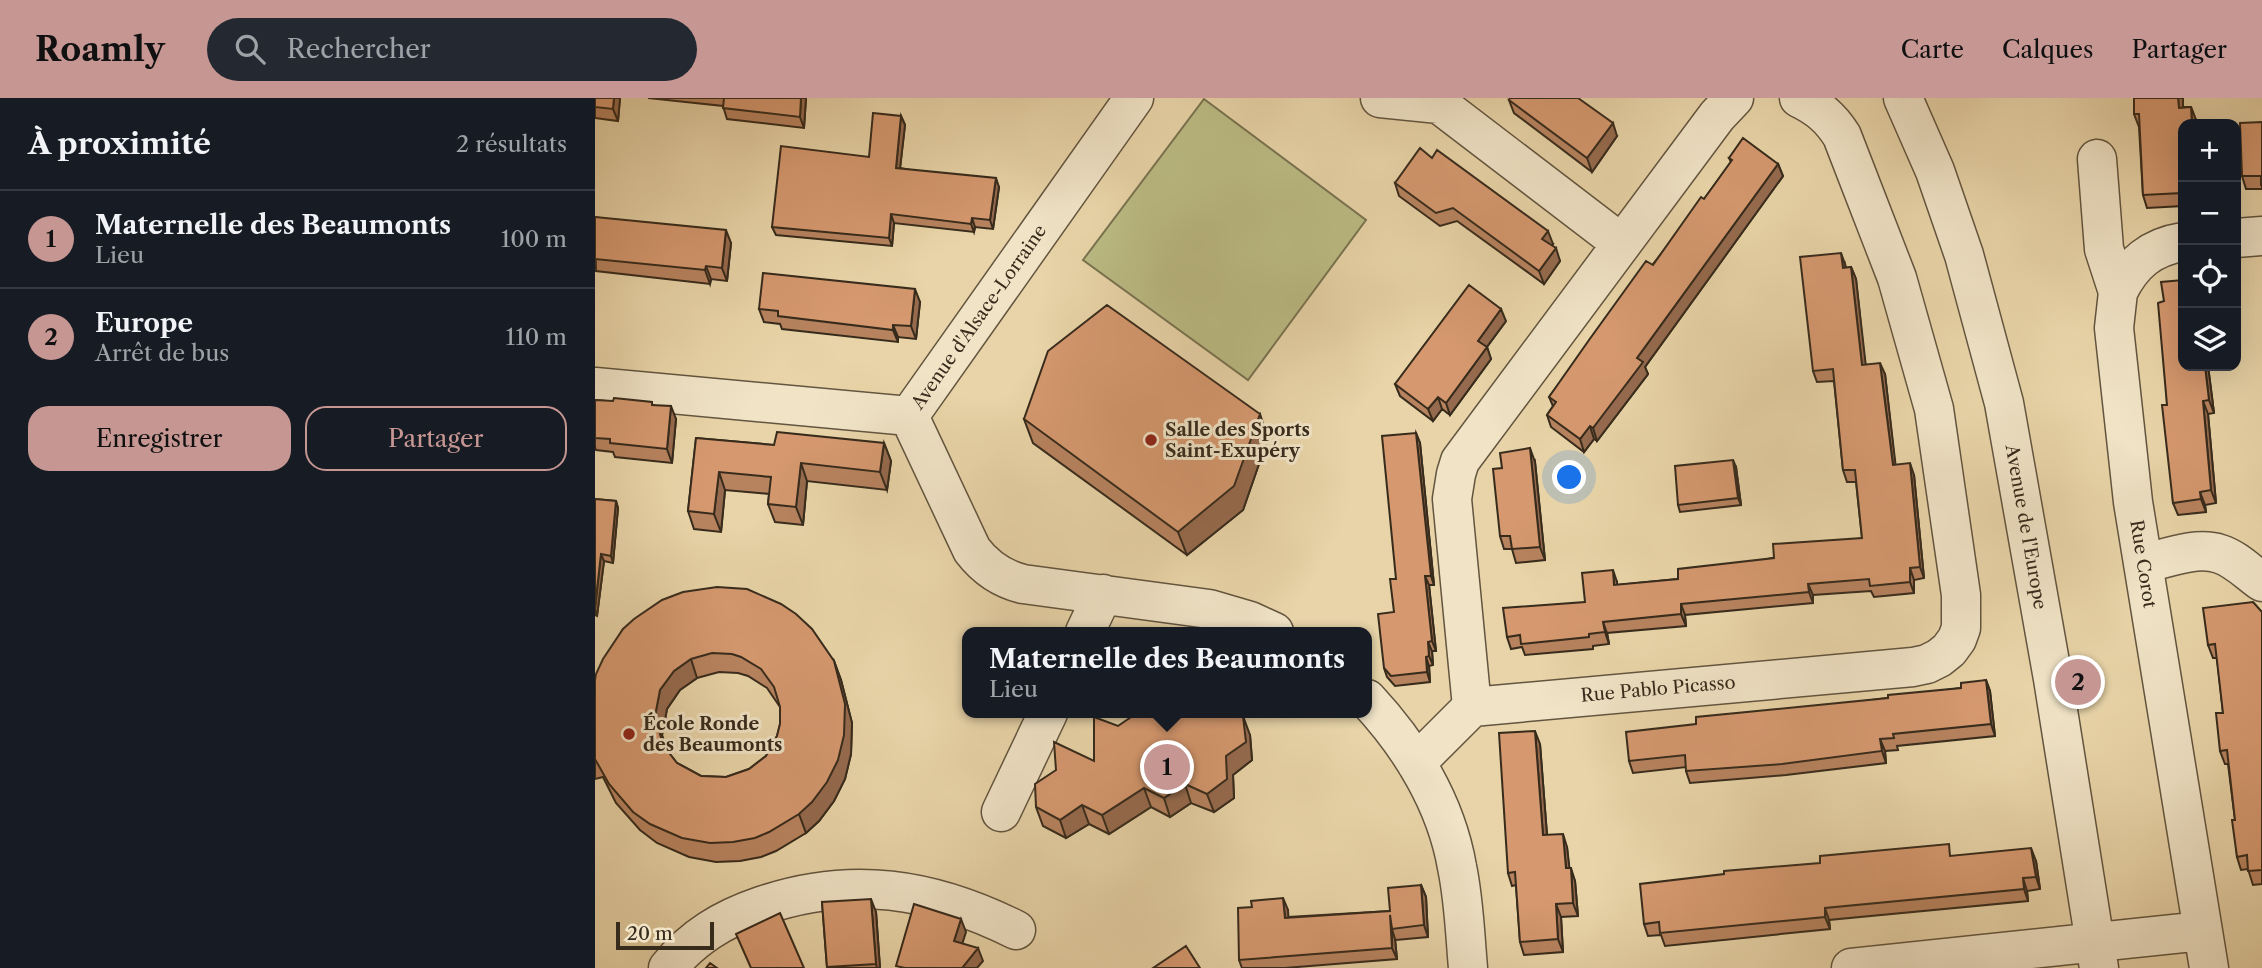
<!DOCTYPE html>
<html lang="fr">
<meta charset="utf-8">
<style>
:root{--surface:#171b24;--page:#242831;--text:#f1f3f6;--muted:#9ea1a6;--line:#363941;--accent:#c59692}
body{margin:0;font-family:"Libre Caslon Text",serif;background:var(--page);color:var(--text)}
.controls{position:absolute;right:21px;top:21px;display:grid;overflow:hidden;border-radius:14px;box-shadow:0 7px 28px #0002}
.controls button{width:63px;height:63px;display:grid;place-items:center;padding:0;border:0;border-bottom:2px solid var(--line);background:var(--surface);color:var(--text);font:35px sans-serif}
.scale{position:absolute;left:21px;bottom:18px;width:98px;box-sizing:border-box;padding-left:7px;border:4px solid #372b1c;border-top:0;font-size:19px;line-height:24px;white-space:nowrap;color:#372b1c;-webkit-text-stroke:5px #f0e3c6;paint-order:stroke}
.you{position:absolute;left:975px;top:380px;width:24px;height:24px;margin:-18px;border:5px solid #fff;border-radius:50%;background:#1a73e8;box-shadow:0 0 0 10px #1a73e833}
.badge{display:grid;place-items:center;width:46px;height:46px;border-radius:50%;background:var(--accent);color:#111;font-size:23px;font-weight:700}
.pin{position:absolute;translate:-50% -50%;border:4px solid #fff;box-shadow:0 2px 7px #0006}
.popup{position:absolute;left:367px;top:529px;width:410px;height:91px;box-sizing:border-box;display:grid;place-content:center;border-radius:14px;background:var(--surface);filter:drop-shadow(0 2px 5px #0005);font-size:23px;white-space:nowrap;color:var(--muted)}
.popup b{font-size:26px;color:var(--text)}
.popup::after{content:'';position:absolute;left:50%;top:100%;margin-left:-14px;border:14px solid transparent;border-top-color:var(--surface)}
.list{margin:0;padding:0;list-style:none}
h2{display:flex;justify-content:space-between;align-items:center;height:91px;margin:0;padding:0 28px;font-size:30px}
h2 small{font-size:23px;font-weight:400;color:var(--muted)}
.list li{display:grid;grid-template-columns:46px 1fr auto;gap:21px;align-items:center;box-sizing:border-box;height:98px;padding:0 28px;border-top:2px solid var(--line)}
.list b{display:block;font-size:26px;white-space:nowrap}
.list p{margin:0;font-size:23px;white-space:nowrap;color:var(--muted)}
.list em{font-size:23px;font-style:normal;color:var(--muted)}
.actions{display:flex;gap:14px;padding:21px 28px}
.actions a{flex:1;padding:16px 0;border:2px solid var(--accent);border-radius:21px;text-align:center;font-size:24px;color:var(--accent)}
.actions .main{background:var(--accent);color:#111}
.icon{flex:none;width:38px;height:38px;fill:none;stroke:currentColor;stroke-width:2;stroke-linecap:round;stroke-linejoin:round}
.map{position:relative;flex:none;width:1667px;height:870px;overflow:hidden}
header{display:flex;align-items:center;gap:42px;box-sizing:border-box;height:98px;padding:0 35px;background:var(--accent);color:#111}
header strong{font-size:33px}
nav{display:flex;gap:38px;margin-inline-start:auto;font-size:24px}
.search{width:490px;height:63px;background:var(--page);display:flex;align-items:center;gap:18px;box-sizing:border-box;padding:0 24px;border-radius:38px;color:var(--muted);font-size:26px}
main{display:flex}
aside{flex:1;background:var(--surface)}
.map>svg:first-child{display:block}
.green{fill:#bbbb84;stroke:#797350;stroke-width:2}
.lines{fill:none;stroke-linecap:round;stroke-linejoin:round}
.minor-casing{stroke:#63553f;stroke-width:41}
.minor{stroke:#f0e3c6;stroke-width:38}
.wall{fill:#b7835f;stroke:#372b1c;stroke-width:2;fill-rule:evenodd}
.shaded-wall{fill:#956a4e;stroke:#372b1c;stroke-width:2}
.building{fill:#d5986f;stroke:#372b1c;stroke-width:2;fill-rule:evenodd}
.poi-dot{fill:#8f2418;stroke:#f0e3c6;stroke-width:2.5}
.labels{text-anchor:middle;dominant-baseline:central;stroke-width:6;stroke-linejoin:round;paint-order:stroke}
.street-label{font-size:18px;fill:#372b1c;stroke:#f0e3c6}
.poi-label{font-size:18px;font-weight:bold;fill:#372b1c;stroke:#f0e3c6;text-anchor:start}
</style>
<header>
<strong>Roamly</strong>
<div class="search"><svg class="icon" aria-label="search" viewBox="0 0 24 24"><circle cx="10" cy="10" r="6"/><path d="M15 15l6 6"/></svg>Rechercher</div>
<nav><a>Carte</a><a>Calques</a><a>Partager</a></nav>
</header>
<main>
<aside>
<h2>À proximité<small>2 résultats</small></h2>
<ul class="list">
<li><span class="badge">1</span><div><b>Maternelle des Beaumonts</b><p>Lieu</p></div><em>100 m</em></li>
<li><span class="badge">2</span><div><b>Europe</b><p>Arrêt de bus</p></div><em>110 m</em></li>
</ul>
<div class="actions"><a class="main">Enregistrer</a><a>Partager</a></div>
</aside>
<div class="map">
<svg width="1667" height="870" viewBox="0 0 1667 870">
<rect width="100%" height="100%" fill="#e8d4a8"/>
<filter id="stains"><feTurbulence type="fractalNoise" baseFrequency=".00286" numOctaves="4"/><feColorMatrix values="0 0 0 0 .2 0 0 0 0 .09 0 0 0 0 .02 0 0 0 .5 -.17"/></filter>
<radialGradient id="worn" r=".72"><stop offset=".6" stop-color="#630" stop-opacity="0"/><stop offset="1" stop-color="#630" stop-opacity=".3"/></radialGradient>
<!-- green -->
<path class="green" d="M609,1L771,122L653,282L488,162Z"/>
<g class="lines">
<defs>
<path id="minor" d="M785,0L844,6L1026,145
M1139,0L1122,18L865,363L861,376L857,401L877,609L1318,569L1332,566L1344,560L1354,552L1362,541L1366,530V497L1339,311L1302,180L1247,38C1236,20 1223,9 1204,0
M1308,0L1340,73L1369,157L1409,305L1458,581L1504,870
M1502,61L1509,151L1523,194L1519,230L1538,404L1614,870
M1641,140L1667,138
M1523,194C1537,165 1556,149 1588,144
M0,289L314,318L539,0
M314,318L377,452C390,469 407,481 428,486L614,511L655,523L679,534
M1548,466C1572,460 1602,448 1625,456C1641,461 1654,475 1667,484
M490,534L508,496
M772,601C815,647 851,705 862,769C869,802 870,836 873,870
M821,665L877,609
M406,714L453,615
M73,870C98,839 128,821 166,808C256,777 337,790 421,832
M1256,870L1607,833"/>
</defs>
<!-- minor casing -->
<use href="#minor" class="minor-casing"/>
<!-- minor -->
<use href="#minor" class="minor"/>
</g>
<!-- wall -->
<path class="wall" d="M0,0H25L23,23L0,20Z
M53,0H211L209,30L132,21L128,8Z
M1539,0H1588V9H1596L1601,22L1588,26V108L1552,110L1548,97L1544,29L1539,16Z
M914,2L1022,38L997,74L919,15Z
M306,18L310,27L305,70L404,89L398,131L380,129L379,134L299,125L297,148L181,137L177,129L274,59Z
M1667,24V91H1651L1647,78Z
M1134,60L1183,66L1188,78L1050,269L1053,276L1002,343L999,341L989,354L956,329L952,317L958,308L954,299L1109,101L1136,64Z
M800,85L958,146L957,147L965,163L949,186L862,123L845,128L804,98Z
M0,119L136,145L132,183L116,181L115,186L1,173Z
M1250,166L1251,170L1256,169L1261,181L1270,266L1290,276L1300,367L1319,377L1329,480L1319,482V495L1279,499L1276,493L1218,497V505L1090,517L1091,528L1012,535L1014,546L998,548V551L930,557L927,549L916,551L912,539L990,504L1022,484V487L1083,481L1267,440L1261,384H1252L1248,372L1239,283L1222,284L1218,273Z
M1569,203L1588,268H1613L1619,315L1613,316L1621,405L1610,407L1611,414L1583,417L1578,405L1572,307Z
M325,204L321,241L303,239V244L187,231L185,226L169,224L164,211Z
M911,223L892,249L896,261L855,317L847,311L838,323L805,298L800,286Z
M0,302L59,307L81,321L77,365L20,359L18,354L1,352L0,349Z
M429,321L673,340L648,412L592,457L438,345Z
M821,335L825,345L839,487H834L841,553H837L838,567L834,568L835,584L800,588L792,579L789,570L799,514L801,481Z
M101,340L179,347L289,345L296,363L292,392L212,383L208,427L180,424L173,406L174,396L130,392L126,434L99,431L93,413Z
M940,364L950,462L921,465L917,451H909L905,438Z
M1141,369L1146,407L1085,414L1083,407Z
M0,401L21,403L23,410L18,465L9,463L2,518L0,517Z
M1667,514V786L1658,787L1653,771L1646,772L1642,759L1640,722L1633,666H1630L1625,653L1628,615L1622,560H1618L1613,547Z
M28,531L239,563L246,582L257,625L256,656L250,681L239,703L224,723L211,735L181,753L166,759L145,763L121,764L94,759L62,745L45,732L21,705L8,679L0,681V582ZM124,574L143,575L153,578L172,590L185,609V626L182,638L171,658L154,671L131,679L106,678L82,665L71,651L67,637L72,611L85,592L102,580Z
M1391,582L1395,593L1400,638L1302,648L1303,652L1290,653L1291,665L1191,677L1095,685L1091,673V669L1038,675L1034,663L1101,626L1366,590Z
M523,628L655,637L657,662L638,677L639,700L619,714L596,705L575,719L556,709L514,736L494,726L471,740L448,728L441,709L461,672L499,663Z
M945,646L952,737L972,749L974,770L980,783L983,818L966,819L968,854L929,857L925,844L921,787L917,788L913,775Z
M1358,758L1441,763L1445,791L1432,793L1433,803L1234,822L1235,831L1070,848L1066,837L1053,838L1049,826Z
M826,787L831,799L833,839L801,842L800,841L802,861L690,870H647L644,862L657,809L693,812V819L795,813Z
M227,804L281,814L285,870H232Z"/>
<!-- shaded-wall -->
<path class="shaded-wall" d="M19,0H25L23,23L18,11Z
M206,0H211L209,30L205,19Z
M1583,0H1588V22L1584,10Z
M1596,9L1601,22V26H1597Z
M306,18L310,27L304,79L301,70Z
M1018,25L1022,38L997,74L992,60Z
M1586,43L1588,49V98L1587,95Z
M1183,66L1188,78L1050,269L1053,276L1002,343L998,330L1042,260Z
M401,80L404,89L398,131L395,122Z
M296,116L299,125L297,148L294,140Z
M377,120L380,129L379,134L376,126Z
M131,132L136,145L132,183L127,170Z
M953,133L958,146L952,153L947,141Z
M961,150L965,163L949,186L944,173Z
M1246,155L1250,166L1252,181L1248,170Z
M111,168L116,181L115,186L110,172Z
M1256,169L1261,181L1272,278L1267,267Z
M320,191L325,204L321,241L316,228Z
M906,211L911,223L888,254L883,243Z
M298,227L303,239V244L298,232Z
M892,249L896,261L855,317L851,305Z
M1285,265L1290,276L1302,379L1298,367Z
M1610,268H1613L1619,315L1614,302Z
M843,299L847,311L838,323L833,311Z
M1608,303L1613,316L1621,405L1616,392Z
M76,308L81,321L77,365L72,351Z
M665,316L673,340L648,412L592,457L583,434Z
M995,328L999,341L989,354L985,341Z
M821,335L825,345L839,487L836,478Z
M289,345L296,363L292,392L285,374Z
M935,350L940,364L950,462L945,449Z
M1138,362L1141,369L1146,407L1143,400Z
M206,365L212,383L208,427L201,409Z
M1315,365L1319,377L1329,480L1325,469Z
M124,374L130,392L126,434L119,416Z
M1605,394L1610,407L1611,414L1606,401Z
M21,403L23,410L18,465L16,458Z
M6,456L9,463L2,518L0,511Z
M1315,470L1319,482V495L1315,484Z
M1018,472L1022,484L1023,499L1019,487Z
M830,478L834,487L841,553L837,543Z
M1213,486L1218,497V505L1214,494Z
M1086,506L1090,517L1091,528L1086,516Z
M1008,524L1012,535L1014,546L1010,534Z
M833,544L837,553L838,567L834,558Z
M831,559L834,568L835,584L832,574Z
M96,561L102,580L85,592L72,611L67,637L75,666L68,647L60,618L65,592L79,573Z
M239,563L246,582L257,625L256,656L250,681L239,703L224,723L211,735L204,716Z
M1391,582L1395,593L1400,638L1396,626Z
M648,618L655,637L657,662L638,677L639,700L619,714L612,696L631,658Z
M940,633L945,646L953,750L948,737Z
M1285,641L1290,653L1291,665L1287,653Z
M590,686L596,705L575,719L569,700Z
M549,690L556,709L514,736L507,717Z
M487,707L494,726L471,740L465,722Z
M968,736L972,749L976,783L971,770Z
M1436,750L1441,763L1445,791L1441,779Z
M976,770L980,783L983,818L978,805Z
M1428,780L1432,793L1433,803L1429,791Z
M826,787L831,799L833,839L829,827Z
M688,800L693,812L694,831L690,820Z
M276,801L281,814L285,870H282L281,866Z
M961,806L966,819L968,854L963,841Z
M1230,810L1234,822L1235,831L1230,819Z
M366,821L371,834L364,856L359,843Z
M797,831L800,841L802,861L797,850Z
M383,850L388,863L382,870H367Z"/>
<!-- building -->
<path class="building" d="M0,0H19L18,11L0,9Z
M129,0H206L205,19L128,10Z
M915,0H983L1018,25L992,60L914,2Z
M1539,0H1583L1584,10L1596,9L1597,26H1588V43H1586L1587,95L1548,97L1544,16H1539Z
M278,15L306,18L301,70L401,80L395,122L377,120L376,126L296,116L294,140L177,129L186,48L274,59Z
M1667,24V87H1666V78H1647L1645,25Z
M1148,40L1183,66L1042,260L1048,264L998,330L995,328L985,341L952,317L961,304L954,299L994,242L1051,163L1058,167L1106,99L1109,101L1137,62L1134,60Z
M825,50L837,60L842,52L953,133L947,141L961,150L944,173L858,110L841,115L800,85Z
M0,119L131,132L127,170L111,168L110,172L0,161Z
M1246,155L1248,170L1256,169L1267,267L1285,265L1298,367L1315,365L1325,469L1315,470V484L1275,488L1274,481L1213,486L1214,494L1086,506V516L1008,524L1010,534L994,536V539L926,546L925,537L912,539L908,510L990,504L987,475L1018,472L1019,487L1083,481V471L1179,460L1178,446L1267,440L1260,372H1248L1238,271L1218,273L1205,159Z
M168,175L320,191L316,228L298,227V232L183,218V213L164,211Z
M1588,182V268H1610L1614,302L1608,303L1616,392L1605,394L1606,401L1578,405L1567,307H1572L1563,205L1569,203L1566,184Z
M874,187L906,211L883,243L892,249L851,305L843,299L833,311L800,286Z
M512,207L665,316L639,388L583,434L429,321L453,253Z
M19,300L57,304V307L76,308L72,351L15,345V341L0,340V302L18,303Z
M182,334L289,345L285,374L206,365L201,409L173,406L176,379L124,374L119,416L93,413L101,340L179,347Z
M821,335L836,478H830L837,543L833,544L834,558L831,559L832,574L796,578L789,570L783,516L799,514L795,481H801L787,338Z
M935,350L945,449L917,451L915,438H905L898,371L907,370L905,355Z
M1138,362L1143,400L1083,407L1080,368Z
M0,401L21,403L16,458L6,456L0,509Z
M122,489L152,491L186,506L201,516L217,531L239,563L250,606L249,637L243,662L232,684L217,704L204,716L174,734L160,740L138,744L115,745L87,740L55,726L38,714L14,686L0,661V582L1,576L8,561L28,531L39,521L67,502L88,494ZM117,555L137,556L146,559L166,571L179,589L185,609V626L182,638L171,658L154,671L131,679L106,678L82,665L68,647L60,618L65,592L79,573L96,561Z
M1658,504L1667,514V772L1653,773L1652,757L1642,759L1637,722H1640L1632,652L1625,653L1621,615H1628L1620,546L1613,547L1608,510Z
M1391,582L1396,626L1298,636L1299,640L1285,641L1287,653L1187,666L1091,673L1090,657L1034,663L1031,634L1101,626V619L1293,600V597L1366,590V585Z
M542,615H642L648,618L651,644L631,658L632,681L612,696L590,686L569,700L549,690L507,717L487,707L465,722L441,709L440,686L461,672L459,644L499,663V619L523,628Z
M940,633L948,737L968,736L971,770H976L978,805L961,806L963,841L925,844L920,774L913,775L904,635Z
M1354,746L1355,758L1436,750L1441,779L1428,780L1429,791L1230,810V819L1065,835L1064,824L1049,826L1045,786L1129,776V773L1225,765V758Z
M826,787L829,827L797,831L795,817L797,850L644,862L643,810L657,809L656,803L688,800L690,820L795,813L793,790Z
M276,801L281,866L232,869L227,804Z
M319,806L366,821L359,843L383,850L367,870H310L301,868Z
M185,815L209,870H156L141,836Z
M591,848L605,870H558Z
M115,865L122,870H111Z"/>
<!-- markers -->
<g class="poi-dot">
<circle cx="556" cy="342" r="7"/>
<circle cx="34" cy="636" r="7"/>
</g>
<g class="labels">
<!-- street labels -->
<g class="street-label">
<text transform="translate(384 219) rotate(-55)">Avenue d'Alsace-Lorraine</text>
<text transform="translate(1431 429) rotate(80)">Avenue de l'Europe</text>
<text transform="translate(1548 466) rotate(81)">Rue Corot</text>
<text transform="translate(1063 591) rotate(-5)">Rue Pablo Picasso</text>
</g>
<!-- poi labels -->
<g class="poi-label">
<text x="570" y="332">Salle des Sports<tspan x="570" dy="21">Saint-Exupéry</tspan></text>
<text x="48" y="626">École Ronde<tspan x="48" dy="21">des Beaumonts</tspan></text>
</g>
</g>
<rect width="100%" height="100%" filter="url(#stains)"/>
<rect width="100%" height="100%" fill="url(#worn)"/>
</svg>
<div class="controls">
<button>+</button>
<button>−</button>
<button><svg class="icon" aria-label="locate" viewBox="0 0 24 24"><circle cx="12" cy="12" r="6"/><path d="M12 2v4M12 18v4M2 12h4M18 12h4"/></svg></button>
<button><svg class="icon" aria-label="layers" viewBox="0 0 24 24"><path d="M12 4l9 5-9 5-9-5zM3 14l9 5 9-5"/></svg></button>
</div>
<div class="scale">20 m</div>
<div class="you"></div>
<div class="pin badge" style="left:572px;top:669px">1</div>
<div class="popup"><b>Maternelle des Beaumonts</b>Lieu</div>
<div class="pin badge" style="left:1483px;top:584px">2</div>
</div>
</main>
